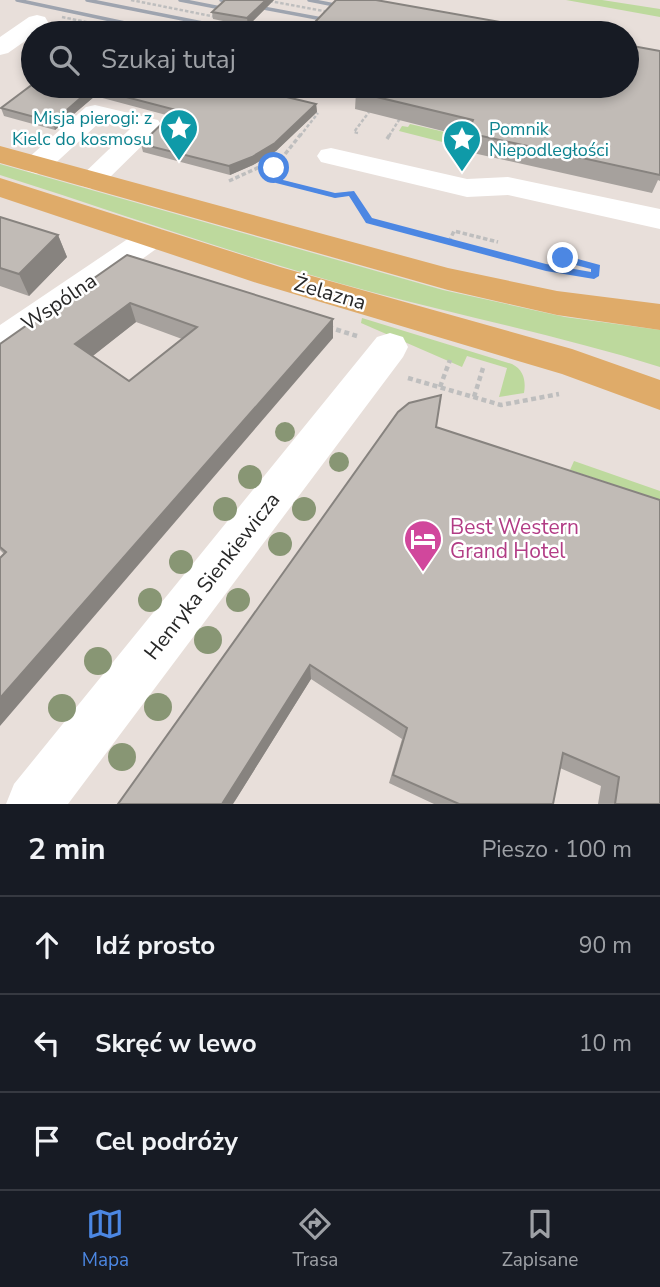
<!DOCTYPE html>
<html lang="pl">
<meta charset="utf-8">
<style>
:root{--surface:#171b24;--page:#20242c;--text:#f1f3f6;--muted:#9ea1a6;--line:#363941;--accent:#4c87e3}
body{margin:0;font-family:"Nunito Sans",sans-serif;background:var(--page);color:var(--text)}
.stop{position:absolute;width:21px;height:21px;margin:-16px;border:5px solid #4c87e3;border-radius:50%;background:#fff}
.stop.end{background:#4c87e3;border-color:#fff;box-shadow:0 2px 7px #0008}
.list{margin:0;padding:0;list-style:none}
h2{display:flex;justify-content:space-between;align-items:center;height:91px;margin:0;padding:0 28px;font-size:30px}
h2 small{font-size:23px;font-weight:400;color:var(--muted)}
.list li{display:grid;grid-template-columns:46px 1fr auto;gap:21px;align-items:center;box-sizing:border-box;height:98px;padding:0 28px;border-top:2px solid var(--line)}
.list b{display:block;font-size:26px;white-space:nowrap}
.list em{font-size:23px;font-style:normal;color:var(--muted)}
.icon{flex:none;width:38px;height:38px;fill:none;stroke:currentColor;stroke-width:2;stroke-linecap:round;stroke-linejoin:round}
.map{position:relative;flex:none;width:660px;height:804px;overflow:hidden}
.search{position:absolute;background:var(--surface);box-shadow:0 4px 10px #0003;left:21px;right:21px;top:21px;height:77px;display:flex;align-items:center;gap:18px;box-sizing:border-box;padding:0 24px;border-radius:38px;color:var(--muted);font-size:26px}
.sheet{height:385px;background:var(--surface)}
nav{display:flex;justify-content:space-around;align-items:center;box-sizing:border-box;height:98px;border-top:2px solid var(--line);background:var(--surface);font-size:19px;color:var(--muted)}
nav a{display:grid;justify-items:center;gap:4px}
nav .on{color:var(--accent)}
.map>svg:first-child{display:block}
.green{fill:#bdd99d}
.lines{fill:none;stroke-linecap:round;stroke-linejoin:round}
.path-far2{stroke:#bebebe;stroke-width:2.5;stroke-dasharray:3.5 2;stroke-linecap:butt}
.path-far1{stroke:#bebebe;stroke-width:3.5;stroke-dasharray:4.5 2.5;stroke-linecap:butt}
.path{stroke:#bebebe;stroke-width:4.5;stroke-dasharray:5 3.5;stroke-linecap:butt}
.minor{fill:#fff;fill-rule:evenodd}
.major{fill:#dfab69;fill-rule:evenodd}
.rail{stroke:#9ea4af;stroke-width:3.5}
.tree{fill:#889674}
.wall{fill:#a6a19d;fill-rule:evenodd}
.shaded-wall{fill:#87837f}
.building{fill:#c1bbb6;stroke:#87837f;stroke-width:2;fill-rule:evenodd}
.route{fill:#4c87e3}
.labels{text-anchor:middle;dominant-baseline:central;stroke-width:5;stroke-linejoin:round;paint-order:stroke}
.far-culture-label{font-size:18px;fill:#0d838f;stroke:#fff;text-anchor:end}
.street-label{font-size:21px;fill:#272727;stroke:#fff}
.hotel-label{font-size:21px;fill:#b23c85;stroke:#fff;text-anchor:start}
</style>
<div class="map">
<svg width="660" height="804" viewBox="0 0 660 804">
<rect width="100%" height="100%" fill="#e8dfda"/>
<!-- green -->
<path class="green" d="M566,0H602L660,9V17Z
M410,124L471,138L466,148L399,131L402,126L408,127Z
M0,164L443,290L565,317L660,330V367C564,337 466,317 368,291C244,258 123,214 0,175Z
M362,318L512,364C524,370 526,381 524,393L499,397L507,368L467,356L462,367L361,323Z
M574,461L660,491V500L570,470Z"/>
<g class="lines">
<!-- path-far2 -->
<path class="path-far2" d="M131,0L216,17
M264,0L329,12
M62,17L140,33
M245,22L302,33
M358,133L354,132L369,112
M300,136L318,113
M389,136L402,115"/>
<!-- path-far1 -->
<path class="path-far1" d="M301,134L274,168L279,181L335,196L351,193L369,221L528,263
M387,139L390,134
M229,181L279,158
M449,242L454,231L498,242
M555,256L596,267L595,276"/>
<!-- path -->
<path class="path" d="M328,327L357,336
M408,378L501,405L559,394
M440,387L450,360
M474,397L483,368"/>
<!-- minor -->
<path class="minor" d="M37,15L45,17L48,22L45,27L8,53L0,55V37L29,17Z
M95,105L158,120L162,126L101,186L91,189L81,186L77,180L130,129L100,122L47,171L37,174L27,171L23,165L27,159L86,107Z
M331,148L467,179L508,177L660,209V229L508,195L467,197L321,162L317,156L321,150Z
M152,227L163,230L168,237L163,244L13,352L0,356V325L141,230Z
M390,333L403,337L408,347L403,357L68,804H6L14,784L377,337Z"/>
<!-- major -->
<path class="major" d="M0,146L448,268L557,291L660,304V330L557,315L448,290L0,163Z
M0,178L280,267L572,349L660,380V410L562,374L257,283L0,197Z"/>
<!-- rail -->
<path class="rail" d="M17,0L172,33
M87,0L253,33
M180,0L231,10
M221,0L338,22
M309,0L350,8"/>
</g>
<!-- trees -->
<g class="tree">
<circle cx="285" cy="432" r="10"/>
<circle cx="339" cy="462" r="10"/>
<circle cx="250" cy="477" r="12"/>
<circle cx="225" cy="509" r="12"/>
<circle cx="304" cy="509" r="12"/>
<circle cx="280" cy="544" r="12"/>
<circle cx="181" cy="562" r="12"/>
<circle cx="150" cy="600" r="12"/>
<circle cx="238" cy="600" r="12"/>
<circle cx="208" cy="640" r="14"/>
<circle cx="98" cy="661" r="14"/>
<circle cx="158" cy="707" r="14"/>
<circle cx="62" cy="708" r="14"/>
<circle cx="122" cy="757" r="14"/>
</g>
<!-- wall -->
<path class="wall" d="M225,0H274L248,26L213,19L212,12Z
M314,23L563,33H314Z
M660,51V181L658,180L652,193L464,151L467,137L355,109L356,92Z
M33,84L237,91L316,104L317,112L276,151L253,165L230,175L143,152L141,144L170,116L95,96L55,130L4,116L1,108Z
M0,217L58,235L67,257L29,296L0,286Z
M127,255L333,338L4,554L0,550V344ZM136,322L182,339L129,381L92,356Z
M436,427L660,804H598L601,786L560,768L553,804H434L389,783L402,739L311,679L233,804Z"/>
<!-- shaded-wall -->
<path class="shaded-wall" d="M266,0H274L248,26L247,18Z
M92,88L95,96L55,130L53,122Z
M316,104L317,112L276,151L253,165L230,175L229,166Z
M58,235L67,257L29,296L19,274Z
M130,303L136,322L84,363L75,344Z
M333,319V338L0,726V698Z
M310,665L311,679L233,804H222Z"/>
<!-- building -->
<path class="building" d="M225,0H266L247,18L212,12Z
M336,0H376L563,33H369L314,23Z
M627,45L660,51V175L468,133L473,120L356,92L360,86H627Z
M33,84V86H216L237,91L241,86L316,104L275,143L252,157L229,166L141,144L176,110L92,88L53,122L1,108Z
M0,217L58,235L19,274L0,268Z
M127,255L333,319L0,698V558L6,552L0,547V344ZM130,303L197,327L129,381L75,344Z
M441,395L436,427L660,500V804H615L619,777L563,753L553,804H459L393,775L407,728L310,665L222,804H118L398,412L409,403Z"/>
<!-- route -->
<path class="route" d="M274,166L283,180L335,193L354,191L372,218L546,264L591,272V269L560,261V256L563,255L600,265L599,276L594,279L546,271L366,223L349,196L335,198L276,183L269,168Z"/>
<!-- icons -->
<defs>
<symbol id="sight-pin" viewBox="-11 -11 22 30"><path d="M0 17L-7.5 6A9.5 9.5 0 1 1 7.5 6Z" fill="#0f9aa8" stroke="#fff"/><path d="M0-6L1.8-2.2L6-1.7L2.9 1.2L3.7 5.4L0 3.3L-3.7 5.4L-2.9 1.2L-6-1.7L-1.8-2.2Z" fill="#fff"/></symbol>
<symbol id="hotel-pin" viewBox="-11 -11 22 30"><path d="M0 17L-7.5 6A9.5 9.5 0 1 1 7.5 6Z" fill="#d1479c" stroke="#fff"/><path d="M-6-4.5h1.5V1H6V5H4.5V3h-9V5H-6ZM-4 0a1.8 1.8 0 1 1 3.6 0ZM.5 0V-2.5h3Q6-2.5 6 0Z" fill="#fff"/></symbol>
</defs>
<g fill-rule="evenodd">
<use href="#sight-pin" x="157" y="106" width="44" height="60"/>
<use href="#sight-pin" x="440" y="117" width="44" height="60"/>
<use href="#hotel-pin" x="401" y="517" width="44" height="60"/>
</g>
<g class="labels">
<!-- far-culture labels -->
<g class="far-culture-label">
<text x="152" y="118">Misja pierogi: z<tspan x="152" dy="21">Kielc do kosmosu</tspan></text>
<text x="489" y="129" text-anchor="start">Pomnik<tspan x="489" dy="21">Niepodległości</tspan></text>
</g>
<!-- street labels -->
<g class="street-label">
<text transform="translate(330 293) rotate(16)">Żelazna</text>
<text transform="translate(59 302) rotate(-34)">Wspólna</text>
<text transform="translate(212 576) rotate(-52)">Henryka Sienkiewicza</text>
</g>
<!-- hotel labels -->
<g class="hotel-label">
<text x="450" y="527">Best Western<tspan x="450" dy="24">Grand Hotel</tspan></text>
</g>
</g>
</svg>
<div class="stop" style="left:274px;top:168px"></div>
<div class="stop end" style="left:563px;top:258px"></div>
<div class="search"><svg class="icon" aria-label="search" viewBox="0 0 24 24"><circle cx="10" cy="10" r="6"/><path d="M15 15l6 6"/></svg>Szukaj tutaj</div>
</div>
<section class="sheet">
<h2>2 min<small>Pieszo · 100 m</small></h2>
<ul class="list">
<li><svg class="icon" aria-label="ahead" viewBox="0 0 24 24"><path d="M12 20V5M6 11l6-6 6 6"/></svg><div><b>Idź prosto</b></div><em>90 m</em></li>
<li><svg class="icon" aria-label="left" viewBox="0 0 24 24"><path d="M17 20v-9H6M10 6l-5 5 5 5"/></svg><div><b>Skręć w lewo</b></div><em>10 m</em></li>
<li><svg class="icon" aria-label="arrive" viewBox="0 0 24 24"><path d="M6 21V4h12l-3 4 3 4H6"/></svg><div><b>Cel podróży</b></div></li>
</ul>
</section>
<nav>
<a class="on"><svg class="icon" aria-label="map" viewBox="0 0 24 24"><path d="M3 6l6-2 6 2 6-2v14l-6 2-6-2-6 2zM9 4v14M15 6v14"/></svg>Mapa</a>
<a><svg class="icon" aria-label="directions" viewBox="0 0 24 24"><path d="M12 3l9 9-9 9-9-9zM9 14v-3h6M13 9l2 2-2 2"/></svg>Trasa</a>
<a><svg class="icon" aria-label="saved" viewBox="0 0 24 24"><path d="M7 4h10v16l-5-4-5 4z"/></svg>Zapisane</a>
</nav>
